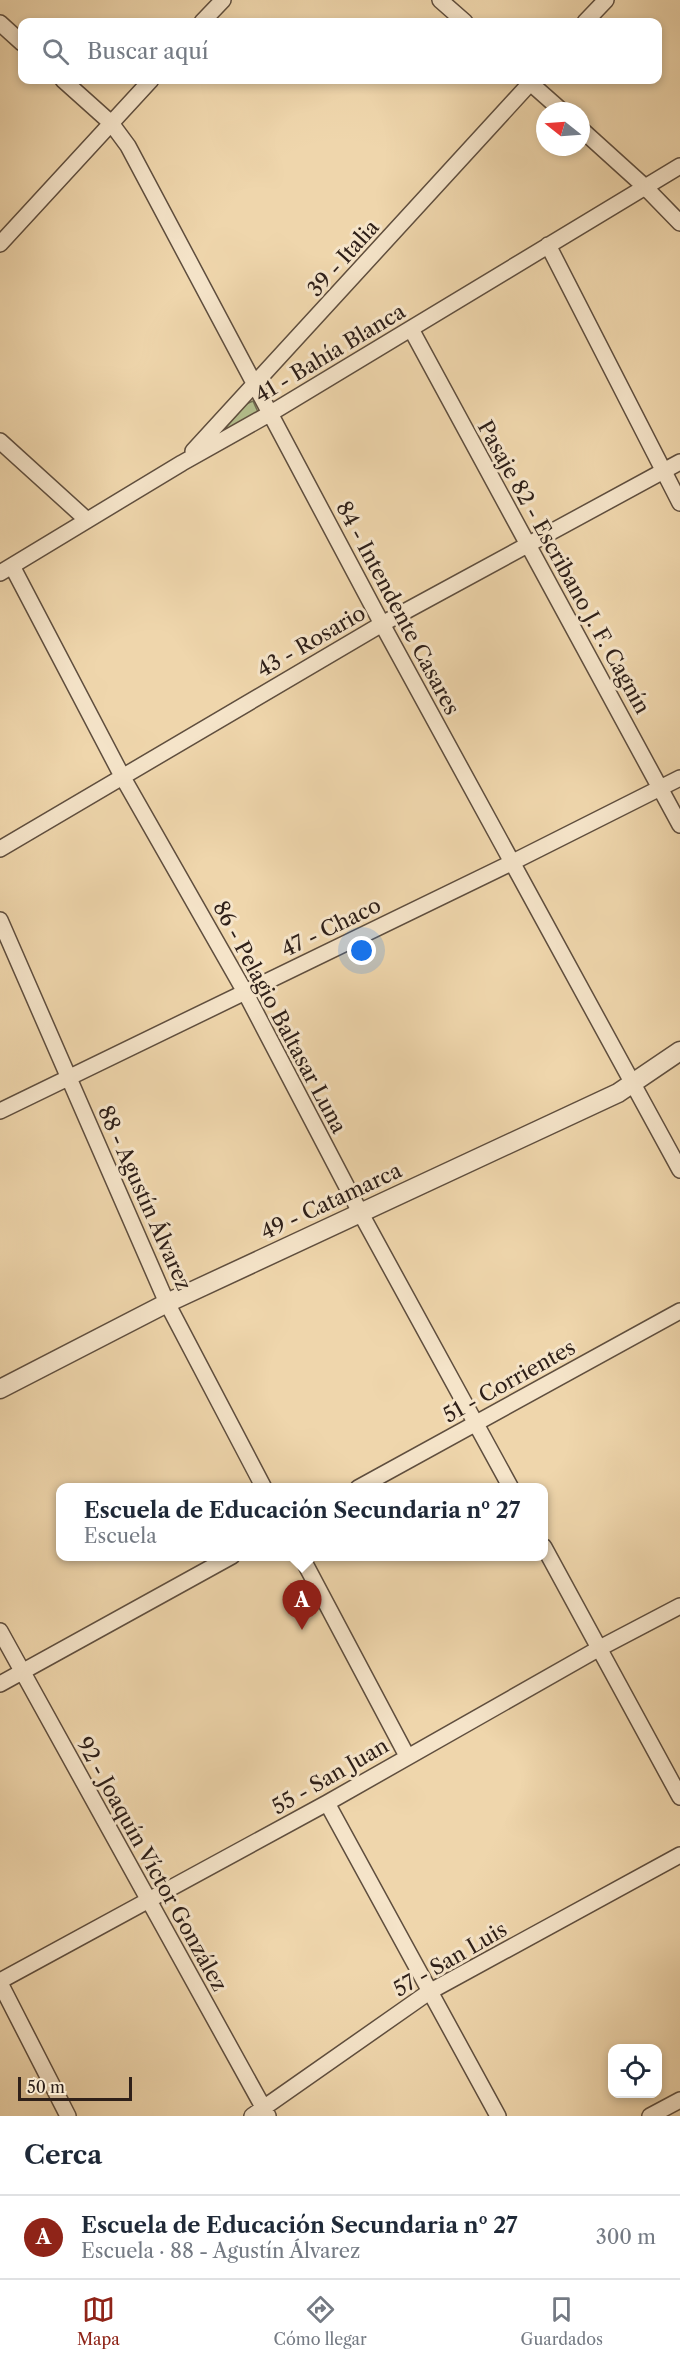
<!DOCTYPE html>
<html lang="es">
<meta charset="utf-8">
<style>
:root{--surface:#fff;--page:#f2f2f3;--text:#1f2937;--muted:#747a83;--line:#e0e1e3;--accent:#8f2418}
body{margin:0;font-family:"Libre Caslon Text",serif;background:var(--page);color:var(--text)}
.controls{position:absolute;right:18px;bottom:18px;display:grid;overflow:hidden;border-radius:12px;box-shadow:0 3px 9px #0003}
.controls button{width:54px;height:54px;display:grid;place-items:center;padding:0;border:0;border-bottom:2px solid var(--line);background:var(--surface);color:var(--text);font:30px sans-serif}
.compass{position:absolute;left:536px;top:102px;width:54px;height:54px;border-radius:50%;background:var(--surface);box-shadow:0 3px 9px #0003;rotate:287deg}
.scale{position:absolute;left:18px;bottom:15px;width:114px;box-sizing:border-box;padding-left:6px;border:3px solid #2f2019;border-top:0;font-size:16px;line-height:21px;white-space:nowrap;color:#2f2019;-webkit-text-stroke:4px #f5e4c9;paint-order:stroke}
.you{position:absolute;left:362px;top:951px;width:21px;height:21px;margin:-15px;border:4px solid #fff;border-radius:50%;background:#1a73e8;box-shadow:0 0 0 9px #1a73e833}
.badge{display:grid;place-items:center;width:39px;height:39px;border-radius:50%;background:var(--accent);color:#fff;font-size:20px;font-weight:700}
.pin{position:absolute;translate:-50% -50px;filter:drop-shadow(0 2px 3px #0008)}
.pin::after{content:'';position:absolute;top:32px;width:21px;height:18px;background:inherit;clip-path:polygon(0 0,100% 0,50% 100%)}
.popup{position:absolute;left:56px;top:1483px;width:492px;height:78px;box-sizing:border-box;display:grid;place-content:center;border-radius:12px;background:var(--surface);filter:drop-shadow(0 2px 4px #0005);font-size:20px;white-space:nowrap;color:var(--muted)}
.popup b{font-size:22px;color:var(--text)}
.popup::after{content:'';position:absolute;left:50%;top:100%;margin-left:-12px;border:12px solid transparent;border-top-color:var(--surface)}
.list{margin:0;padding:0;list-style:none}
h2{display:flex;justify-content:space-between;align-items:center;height:78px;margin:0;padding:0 24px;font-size:26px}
h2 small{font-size:20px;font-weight:400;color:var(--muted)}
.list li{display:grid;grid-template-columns:39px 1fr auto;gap:18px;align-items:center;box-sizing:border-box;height:84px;padding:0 24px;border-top:2px solid var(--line)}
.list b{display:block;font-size:22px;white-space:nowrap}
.list p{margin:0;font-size:20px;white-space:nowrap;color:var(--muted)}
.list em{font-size:20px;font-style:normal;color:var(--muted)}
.icon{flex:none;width:33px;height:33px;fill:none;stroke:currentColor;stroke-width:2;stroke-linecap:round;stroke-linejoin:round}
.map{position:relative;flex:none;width:680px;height:2116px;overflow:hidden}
.search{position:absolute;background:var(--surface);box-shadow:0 3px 9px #0003;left:18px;right:18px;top:18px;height:66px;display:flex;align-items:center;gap:15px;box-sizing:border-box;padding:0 21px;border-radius:12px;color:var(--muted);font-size:22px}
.sheet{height:162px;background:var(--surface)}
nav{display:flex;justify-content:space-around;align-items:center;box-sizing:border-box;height:84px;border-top:2px solid var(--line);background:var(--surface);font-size:16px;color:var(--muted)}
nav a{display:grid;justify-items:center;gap:3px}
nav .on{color:var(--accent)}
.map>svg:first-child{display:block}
.green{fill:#b4bf8d;stroke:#727053;stroke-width:1.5}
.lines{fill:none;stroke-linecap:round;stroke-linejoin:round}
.minor-casing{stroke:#5f4e3e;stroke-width:18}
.tertiary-casing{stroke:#5f4e3e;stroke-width:21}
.minor{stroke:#f5e4c9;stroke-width:15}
.tertiary{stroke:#f5e4c9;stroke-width:18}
.labels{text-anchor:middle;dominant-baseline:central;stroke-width:6;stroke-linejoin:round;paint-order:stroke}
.street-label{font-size:21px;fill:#2f2019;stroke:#f5e4c9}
</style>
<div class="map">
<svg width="680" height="2116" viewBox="0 0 680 2116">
<rect width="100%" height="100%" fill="#efd6ac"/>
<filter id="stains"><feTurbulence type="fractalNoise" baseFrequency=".00333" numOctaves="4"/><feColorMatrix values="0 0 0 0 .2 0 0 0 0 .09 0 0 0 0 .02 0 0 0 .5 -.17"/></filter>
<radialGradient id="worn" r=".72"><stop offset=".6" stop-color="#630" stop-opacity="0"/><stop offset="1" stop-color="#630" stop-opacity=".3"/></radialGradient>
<!-- green -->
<path class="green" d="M253,401L258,412L224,434L221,433L246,404Z"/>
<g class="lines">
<defs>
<path id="minor" d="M440,0L465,22
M202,22L223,0
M585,22L606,0
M0,23L22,43
M63,80L111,123L128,146L382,624L680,1170
M527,80L562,111
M581,129L644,186L680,223
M0,244L151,80
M548,245L680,503
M411,329L680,825
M0,441L87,520
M193,451L533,80
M12,566L122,776L245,992L360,1212L511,1488
M0,573L182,463L271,413L680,166
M0,849L382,624L680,462
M0,920L167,1303L264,1488
M0,1111L511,863L680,778
M358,1488L680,1311
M544,1547L680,1797
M301,1556L407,1756
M0,1631L268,2116
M0,1684L232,1556
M327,1803L498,2116
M0,1981L327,1803L598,1649L680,1606
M0,1983L68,2116
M252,2116L429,1992L680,1855
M650,2116L680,2100"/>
<path id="tertiary" d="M0,1389L167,1303L618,1093L680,1051"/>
</defs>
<!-- minor casing -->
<use href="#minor" class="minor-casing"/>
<!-- tertiary casing -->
<use href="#tertiary" class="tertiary-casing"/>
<!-- minor -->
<use href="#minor" class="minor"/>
<!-- tertiary -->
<use href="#tertiary" class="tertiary"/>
</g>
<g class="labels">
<!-- street labels -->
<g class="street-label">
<text transform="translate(343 258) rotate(-48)">39 - Italia</text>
<text transform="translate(330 353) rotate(-31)">41 - Bahía Blanca</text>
<text transform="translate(564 567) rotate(61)">Pasaje 82 - Escribano J. F. Cagnín</text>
<text transform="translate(398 608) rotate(62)">84 - Intendente Casares</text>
<text transform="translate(311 641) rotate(-30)">43 - Rosario</text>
<text transform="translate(331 927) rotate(-26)">47 - Chaco</text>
<text transform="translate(280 1017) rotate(62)">86 - Pelagio Baltasar Luna</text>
<text transform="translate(145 1198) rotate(66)">88 - Agustín Álvarez</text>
<text transform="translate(331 1201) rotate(-25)">49 - Catamarca</text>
<text transform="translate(509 1381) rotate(-29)">51 - Corrientes</text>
<text transform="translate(330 1776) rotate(-30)">55 - San Juan</text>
<text transform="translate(152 1864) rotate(61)">92 - Joaquín Víctor González</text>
<text transform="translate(450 1959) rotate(-30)">57 - San Luis</text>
</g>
</g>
<rect width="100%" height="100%" filter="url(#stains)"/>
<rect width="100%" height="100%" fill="url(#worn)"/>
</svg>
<div class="controls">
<button><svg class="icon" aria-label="locate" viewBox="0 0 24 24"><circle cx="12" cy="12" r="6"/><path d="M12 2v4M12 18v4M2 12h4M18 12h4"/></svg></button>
</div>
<svg class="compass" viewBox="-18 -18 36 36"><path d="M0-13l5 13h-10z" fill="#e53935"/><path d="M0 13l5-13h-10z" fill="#747a83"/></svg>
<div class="scale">50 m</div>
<div class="you"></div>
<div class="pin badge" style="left:302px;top:1630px">A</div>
<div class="popup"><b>Escuela de Educación Secundaria nº 27</b>Escuela</div>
<div class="search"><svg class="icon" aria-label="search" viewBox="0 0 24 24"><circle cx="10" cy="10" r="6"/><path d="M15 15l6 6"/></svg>Buscar aquí</div>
</div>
<section class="sheet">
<h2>Cerca<small></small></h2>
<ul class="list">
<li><span class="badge">A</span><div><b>Escuela de Educación Secundaria nº 27</b><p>Escuela · 88 - Agustín Álvarez</p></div><em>300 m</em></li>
</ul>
</section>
<nav>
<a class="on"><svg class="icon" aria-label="map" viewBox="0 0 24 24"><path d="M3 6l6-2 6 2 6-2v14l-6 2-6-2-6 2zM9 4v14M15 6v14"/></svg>Mapa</a>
<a><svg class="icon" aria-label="directions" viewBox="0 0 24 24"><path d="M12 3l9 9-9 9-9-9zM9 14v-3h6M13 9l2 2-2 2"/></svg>Cómo llegar</a>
<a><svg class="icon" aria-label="saved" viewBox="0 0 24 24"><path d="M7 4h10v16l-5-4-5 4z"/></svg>Guardados</a>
</nav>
